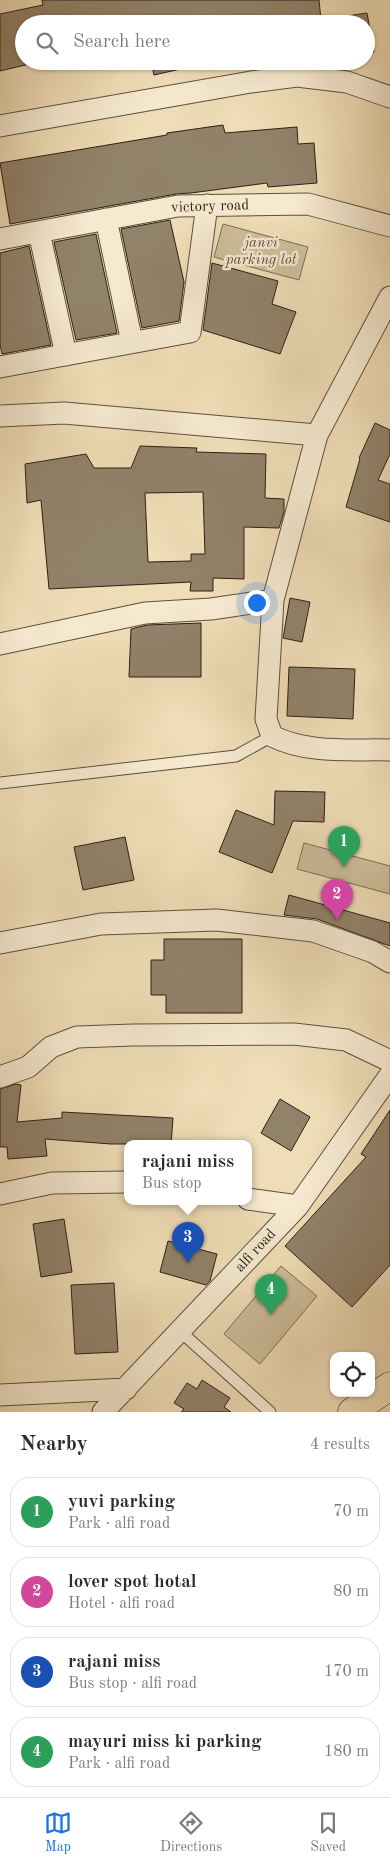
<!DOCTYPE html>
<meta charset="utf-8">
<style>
:root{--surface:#fff;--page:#f7f7f7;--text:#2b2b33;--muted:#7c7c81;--line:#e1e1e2;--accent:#1a73e8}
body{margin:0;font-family:"Old Standard TT",serif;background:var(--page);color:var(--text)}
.controls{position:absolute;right:15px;bottom:15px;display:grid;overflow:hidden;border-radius:10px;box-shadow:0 1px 4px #0004}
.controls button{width:45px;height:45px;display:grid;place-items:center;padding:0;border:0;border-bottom:1px solid var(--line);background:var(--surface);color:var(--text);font:25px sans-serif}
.you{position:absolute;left:256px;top:602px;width:18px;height:18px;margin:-12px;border:4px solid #fff;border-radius:50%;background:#1a73e8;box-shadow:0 0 0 8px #1a73e833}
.badge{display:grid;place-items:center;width:32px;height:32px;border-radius:50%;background:var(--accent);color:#fff;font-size:16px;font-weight:700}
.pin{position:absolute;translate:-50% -41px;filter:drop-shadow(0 1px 2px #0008)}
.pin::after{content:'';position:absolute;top:26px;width:18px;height:15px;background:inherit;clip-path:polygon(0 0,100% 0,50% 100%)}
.popup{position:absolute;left:124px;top:1140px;width:128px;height:65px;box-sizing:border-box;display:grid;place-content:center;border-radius:10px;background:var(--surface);filter:drop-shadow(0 1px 4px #0005);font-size:16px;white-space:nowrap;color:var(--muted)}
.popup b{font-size:19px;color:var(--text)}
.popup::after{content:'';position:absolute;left:50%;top:100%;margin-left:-10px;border:10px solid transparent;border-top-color:var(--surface)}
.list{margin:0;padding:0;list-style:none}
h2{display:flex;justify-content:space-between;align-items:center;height:65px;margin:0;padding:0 20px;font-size:21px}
h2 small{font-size:16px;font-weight:400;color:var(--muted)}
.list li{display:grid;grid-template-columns:32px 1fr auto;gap:15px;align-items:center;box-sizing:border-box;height:70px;margin:0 10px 10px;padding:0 10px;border:1px solid var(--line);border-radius:20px}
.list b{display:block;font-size:19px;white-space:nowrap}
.list p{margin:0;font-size:16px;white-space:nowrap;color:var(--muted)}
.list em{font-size:16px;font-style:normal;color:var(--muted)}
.icon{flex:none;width:28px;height:28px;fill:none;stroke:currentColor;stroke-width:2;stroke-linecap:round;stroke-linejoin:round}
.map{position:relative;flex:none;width:390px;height:1412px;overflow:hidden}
.search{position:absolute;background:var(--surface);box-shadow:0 1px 4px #0004;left:15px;right:15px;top:15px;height:55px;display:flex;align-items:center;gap:12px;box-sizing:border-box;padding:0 18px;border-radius:28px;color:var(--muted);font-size:19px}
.sheet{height:385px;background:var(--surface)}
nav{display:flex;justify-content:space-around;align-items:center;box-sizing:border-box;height:70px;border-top:1px solid var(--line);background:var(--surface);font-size:14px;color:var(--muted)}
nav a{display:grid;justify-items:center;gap:2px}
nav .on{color:var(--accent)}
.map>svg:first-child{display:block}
.green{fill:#cebd9c;stroke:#7d6e59}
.building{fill:#91826a;stroke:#2c2016;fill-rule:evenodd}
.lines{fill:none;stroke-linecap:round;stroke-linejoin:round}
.service-casing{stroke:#5d4f3e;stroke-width:13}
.minor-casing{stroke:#5d4f3e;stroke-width:23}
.primary-casing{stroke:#2c2016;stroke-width:29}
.service{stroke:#f5e9d0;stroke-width:11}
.minor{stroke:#f5e9d0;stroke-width:21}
.primary{stroke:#efddb7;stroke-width:28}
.labels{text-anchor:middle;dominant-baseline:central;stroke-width:4.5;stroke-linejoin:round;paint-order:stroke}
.street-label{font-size:15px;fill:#2c2016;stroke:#f5e9d0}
.park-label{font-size:15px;font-style:italic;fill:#5d4f3e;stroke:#f5e9d0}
</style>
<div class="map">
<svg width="390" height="1412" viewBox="0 0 390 1412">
<rect width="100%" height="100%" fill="#efddb7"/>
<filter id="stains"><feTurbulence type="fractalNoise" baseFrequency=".004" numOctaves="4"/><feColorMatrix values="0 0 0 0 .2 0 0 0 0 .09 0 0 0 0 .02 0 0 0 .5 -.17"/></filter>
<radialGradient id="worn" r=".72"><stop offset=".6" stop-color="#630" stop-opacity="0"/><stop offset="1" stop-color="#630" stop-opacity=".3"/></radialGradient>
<!-- green -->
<path class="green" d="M223,224L308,247L299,280L214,257Z
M304,843L390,866V894L297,869Z
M281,1266L317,1296L260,1364L224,1334Z"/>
<!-- building -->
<path class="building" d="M42,0H319L321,20L367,13L374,52L366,53V24H24V61H34V63L0,71V14L43,5Z
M151,61H216L154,75Z
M223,125L225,133L297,127L298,144L314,143L317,183L268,187L267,183L191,193L176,194L10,224L0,163L167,135V133Z
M170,220L184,282L179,321L142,328L121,229Z
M96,234L117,333L76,340L54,242Z
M29,246L51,345L2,354L0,344V253Z
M212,263L278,281L272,304L296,312L280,354L203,330Z
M375,423L390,430V454L378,480L390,484V522L346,507L360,459L359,458Z
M140,446L197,448L196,452L266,454L265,498L284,499V512L279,528L244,527V579L213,578V591H190L191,582L49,589L41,500L27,503L25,464L86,454L94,468H131ZM203,492L205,554H191V561L148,562L145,493Z
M290,598L310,602L302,642L283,638Z
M201,623V677H129L131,629L147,625Z
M289,667L355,669L353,719L287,716Z
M275,791L325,792L324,822L293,821L272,873L219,852L236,810L274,825Z
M125,837L134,880L83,890L74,847Z
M289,895L390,923V946L317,919L284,915Z
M164,939H242V1013H166V995H151V960H164Z
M16,1084L21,1085L17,1122L62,1118V1112L173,1118L171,1144H111L45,1139L47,1156L8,1159L7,1147H0V1089Z
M280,1099L310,1117L291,1151L261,1133Z
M390,1110V1265L352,1307L285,1246L366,1157L361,1154Z
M64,1219L72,1272L41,1277L33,1224Z
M168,1241L217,1254L210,1281L206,1285L160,1272Z
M114,1283L118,1352L75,1354L71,1285Z
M202,1380L230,1398L224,1407L231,1412H181L184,1409L174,1403L187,1383L197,1389Z"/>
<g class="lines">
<defs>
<path id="service" d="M0,783L236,756L272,736
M181,1332L270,1412"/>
<path id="minor" d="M0,126L251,82L297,76L347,82L390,97
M106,219L132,342
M39,232L66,355
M0,239L178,206L308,204L390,226
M390,297L317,435L273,600L266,719L272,736C308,754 351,749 390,750
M0,367L190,332L207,205
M0,416L64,413L317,435
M0,644L145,613L211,609L273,600
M0,943L101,924L217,920L313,931L373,952L390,962
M0,1077L28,1067L51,1047L77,1037L133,1035L294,1034L346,1040L390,1061
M0,1194L52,1183L128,1182
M248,1199L298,1206
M0,1395L126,1389
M103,1412L298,1206L390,1075"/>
<path id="primary" d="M352,1412L390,1386"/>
</defs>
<!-- service casing -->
<use href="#service" class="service-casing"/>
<!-- minor casing -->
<use href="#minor" class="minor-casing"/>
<!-- primary casing -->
<use href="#primary" class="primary-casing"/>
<!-- service -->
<use href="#service" class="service"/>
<!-- minor -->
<use href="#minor" class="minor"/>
<!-- primary -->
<use href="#primary" class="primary"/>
</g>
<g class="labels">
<!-- street labels -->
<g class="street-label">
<text transform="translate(210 207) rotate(-2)">victory road</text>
<text transform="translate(256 1251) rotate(-47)">alfi road</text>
</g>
<!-- park labels -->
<g class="park-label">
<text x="261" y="243">janvi<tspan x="261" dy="17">parking lot</tspan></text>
</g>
</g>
<rect width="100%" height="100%" filter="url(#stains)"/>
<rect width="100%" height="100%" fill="url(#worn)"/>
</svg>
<div class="controls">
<button><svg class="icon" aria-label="locate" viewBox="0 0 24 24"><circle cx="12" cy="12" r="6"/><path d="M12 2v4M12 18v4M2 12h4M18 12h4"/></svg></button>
</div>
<div class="you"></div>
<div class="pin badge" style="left:344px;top:867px;background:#2e9e5b">1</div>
<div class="pin badge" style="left:337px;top:920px;background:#d1479c">2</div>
<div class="pin badge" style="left:188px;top:1263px;background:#1a4fb4">3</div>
<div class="popup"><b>rajani miss</b>Bus stop</div>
<div class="pin badge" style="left:271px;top:1315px;background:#2e9e5b">4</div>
<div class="search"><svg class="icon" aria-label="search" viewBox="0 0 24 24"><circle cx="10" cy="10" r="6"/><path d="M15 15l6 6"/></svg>Search here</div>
</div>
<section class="sheet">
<h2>Nearby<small>4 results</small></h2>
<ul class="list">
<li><span class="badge" style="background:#2e9e5b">1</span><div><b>yuvi parking</b><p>Park · alfi road</p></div><em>70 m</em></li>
<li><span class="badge" style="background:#d1479c">2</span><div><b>lover spot hotal</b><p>Hotel · alfi road</p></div><em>80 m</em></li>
<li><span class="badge" style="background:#1a4fb4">3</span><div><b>rajani miss</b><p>Bus stop · alfi road</p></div><em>170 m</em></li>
<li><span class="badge" style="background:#2e9e5b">4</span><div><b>mayuri miss ki parking</b><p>Park · alfi road</p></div><em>180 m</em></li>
</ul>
</section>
<nav>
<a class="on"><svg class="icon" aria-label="map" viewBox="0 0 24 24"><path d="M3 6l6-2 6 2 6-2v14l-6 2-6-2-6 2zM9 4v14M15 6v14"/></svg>Map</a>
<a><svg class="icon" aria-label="directions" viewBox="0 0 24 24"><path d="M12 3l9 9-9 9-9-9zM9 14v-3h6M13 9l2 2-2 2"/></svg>Directions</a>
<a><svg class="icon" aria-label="saved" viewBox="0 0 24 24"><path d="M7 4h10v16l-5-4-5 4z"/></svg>Saved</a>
</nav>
